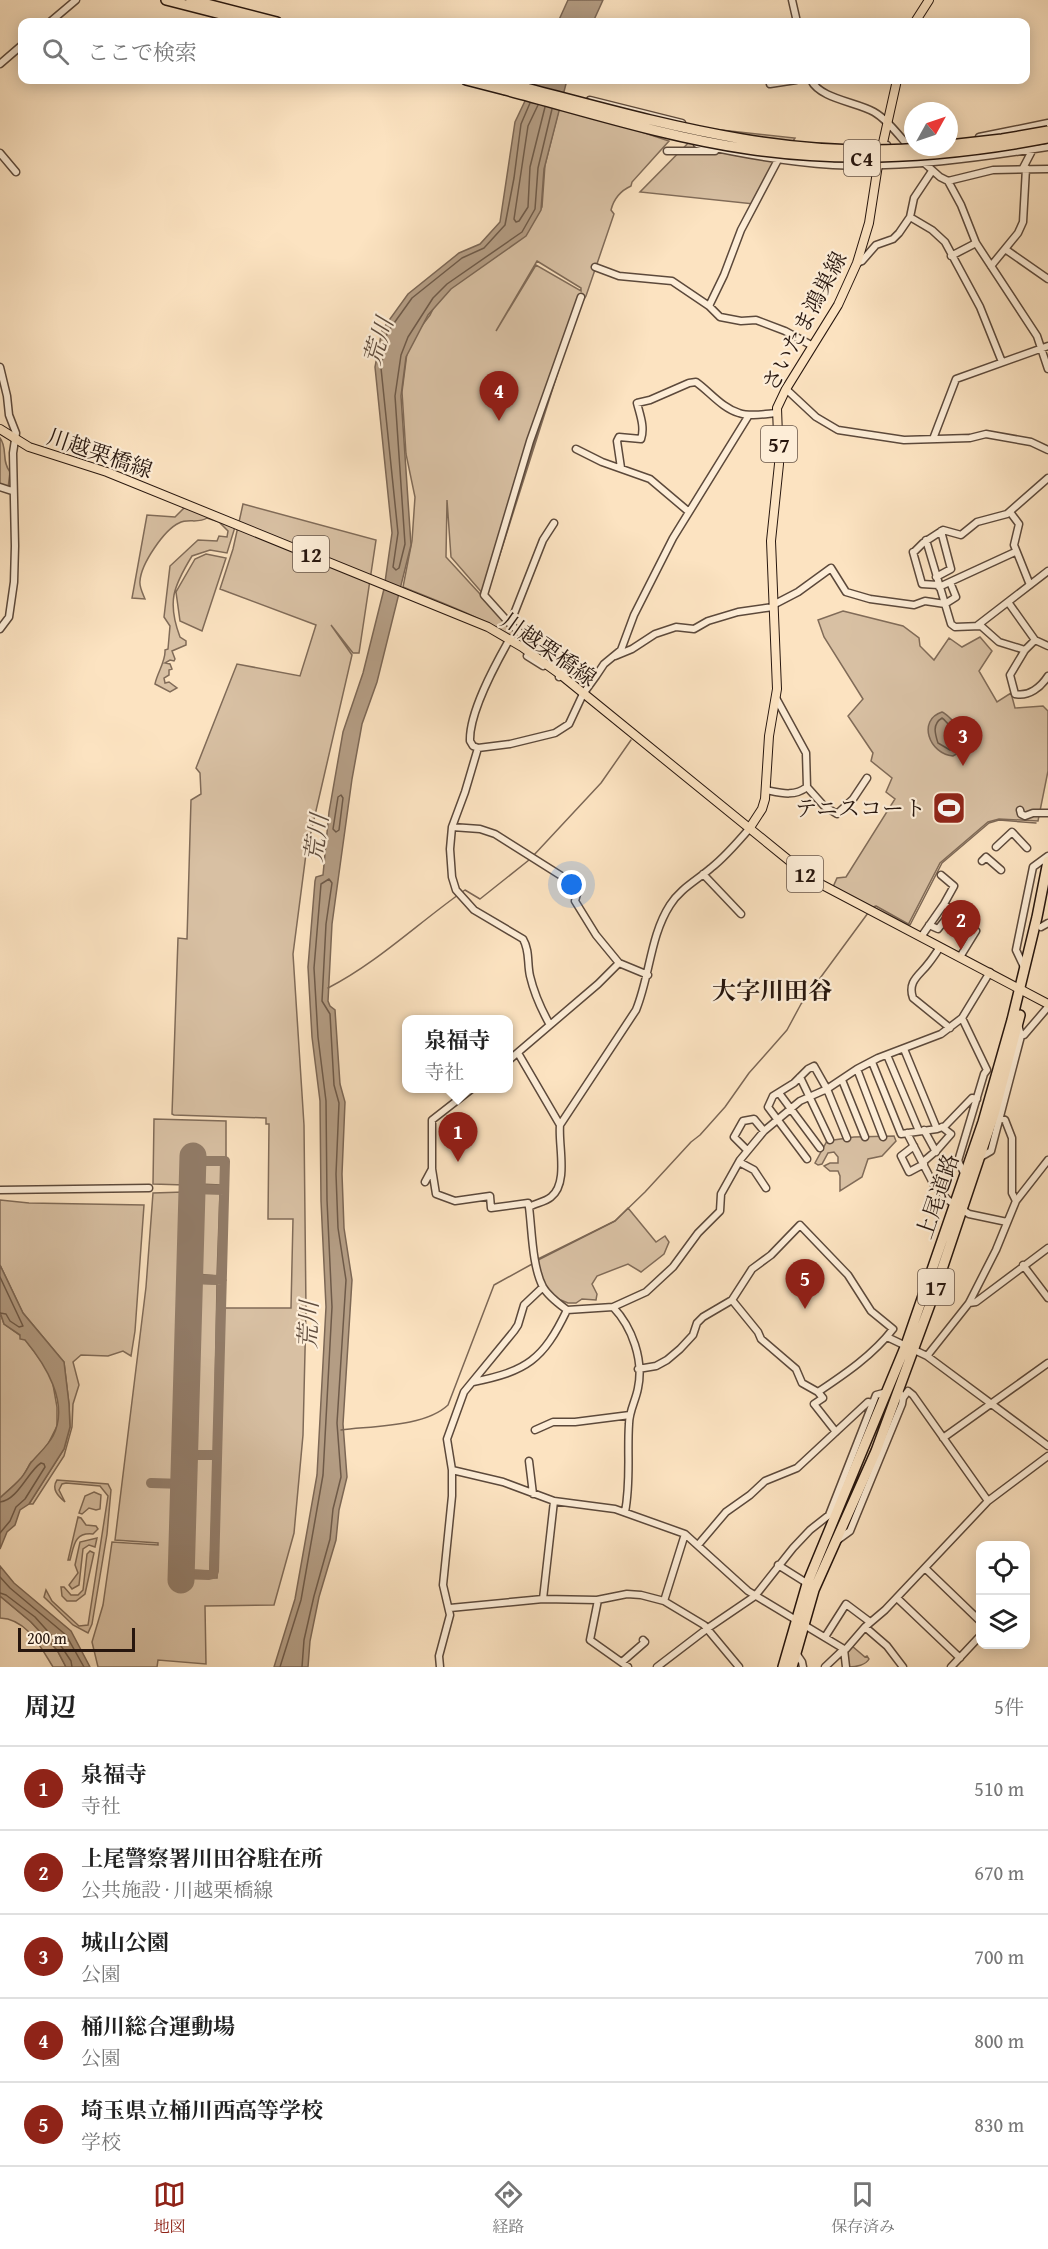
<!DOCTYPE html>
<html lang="ja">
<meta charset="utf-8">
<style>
:root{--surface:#fff;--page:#f6f6f6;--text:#222;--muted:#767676;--line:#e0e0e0;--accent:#8f2418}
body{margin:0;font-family:"Gentium Book Plus","Noto Serif JP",serif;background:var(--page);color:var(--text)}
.controls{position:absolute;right:18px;bottom:18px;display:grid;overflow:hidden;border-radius:12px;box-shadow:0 3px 15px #0003}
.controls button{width:54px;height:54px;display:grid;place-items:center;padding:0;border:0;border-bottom:2px solid var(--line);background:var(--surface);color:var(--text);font:30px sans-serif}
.compass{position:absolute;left:904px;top:102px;width:54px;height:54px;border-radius:50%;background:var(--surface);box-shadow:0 3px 15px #0003;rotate:50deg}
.scale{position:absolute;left:18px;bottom:15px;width:117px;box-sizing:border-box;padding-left:6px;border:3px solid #27160e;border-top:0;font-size:16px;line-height:21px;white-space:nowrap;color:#27160e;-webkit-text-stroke:4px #fdedd7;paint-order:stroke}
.you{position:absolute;left:572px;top:885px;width:21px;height:21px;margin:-15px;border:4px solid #fff;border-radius:50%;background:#1a73e8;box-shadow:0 0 0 9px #1a73e833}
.badge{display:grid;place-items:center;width:39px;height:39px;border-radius:50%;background:var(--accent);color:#fff;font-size:20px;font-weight:700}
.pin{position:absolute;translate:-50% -50px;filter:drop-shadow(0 2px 3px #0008)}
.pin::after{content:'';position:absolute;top:32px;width:21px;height:18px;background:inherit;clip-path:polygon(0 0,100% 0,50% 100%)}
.popup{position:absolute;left:402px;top:1015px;width:111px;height:78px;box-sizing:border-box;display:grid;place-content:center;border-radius:12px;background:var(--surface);filter:drop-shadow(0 2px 4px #0005);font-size:20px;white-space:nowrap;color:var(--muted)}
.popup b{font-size:22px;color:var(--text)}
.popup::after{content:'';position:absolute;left:50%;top:100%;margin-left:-12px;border:12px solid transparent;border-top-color:var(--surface)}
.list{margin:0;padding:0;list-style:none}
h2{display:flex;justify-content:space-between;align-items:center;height:78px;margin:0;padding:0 24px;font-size:26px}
h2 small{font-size:20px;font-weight:400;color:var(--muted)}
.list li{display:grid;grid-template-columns:39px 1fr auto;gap:18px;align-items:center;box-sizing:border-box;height:84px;padding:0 24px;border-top:2px solid var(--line)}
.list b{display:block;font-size:22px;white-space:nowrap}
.list p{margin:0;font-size:20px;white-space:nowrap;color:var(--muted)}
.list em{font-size:20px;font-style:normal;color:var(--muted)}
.icon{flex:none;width:33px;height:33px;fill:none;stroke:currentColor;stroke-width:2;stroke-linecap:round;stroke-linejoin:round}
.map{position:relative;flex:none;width:1048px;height:1667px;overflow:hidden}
.search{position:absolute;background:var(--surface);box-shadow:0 3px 15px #0003;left:18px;right:18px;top:18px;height:66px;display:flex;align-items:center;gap:15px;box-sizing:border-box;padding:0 21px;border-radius:12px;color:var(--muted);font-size:22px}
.sheet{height:498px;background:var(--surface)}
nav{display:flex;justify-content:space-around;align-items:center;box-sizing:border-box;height:84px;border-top:2px solid var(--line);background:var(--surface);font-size:16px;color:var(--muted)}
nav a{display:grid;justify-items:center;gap:3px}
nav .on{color:var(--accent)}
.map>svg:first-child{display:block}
.green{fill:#d8c0a3;stroke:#806b58;stroke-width:1.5;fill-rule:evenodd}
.water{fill:#b49d84;stroke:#7c6755;stroke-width:1.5}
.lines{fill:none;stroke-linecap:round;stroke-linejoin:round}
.shore{stroke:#6e5a49;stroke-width:1.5}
.stream{stroke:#7c6755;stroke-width:1.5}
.taxiway{stroke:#927c68;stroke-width:10}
.runway{stroke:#927c68;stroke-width:27}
.minor-casing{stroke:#5c493b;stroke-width:9}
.major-casing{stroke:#27160e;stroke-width:10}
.highway-casing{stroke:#27160e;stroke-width:12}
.minor{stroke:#fdedd7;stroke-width:6}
.major{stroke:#fce3c1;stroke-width:8}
.highway{stroke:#fce3c1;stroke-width:9}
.highway-bridge-casing{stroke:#27160e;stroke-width:12;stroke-linecap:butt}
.highway-bridge{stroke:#fce3c1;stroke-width:9}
.labels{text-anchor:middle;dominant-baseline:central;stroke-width:4.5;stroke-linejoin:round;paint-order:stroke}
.shield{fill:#fdedd7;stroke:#67564a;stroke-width:1.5}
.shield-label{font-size:21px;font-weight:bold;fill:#27160e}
.street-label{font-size:22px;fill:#27160e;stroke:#fdedd7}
.poi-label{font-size:22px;fill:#27160e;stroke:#fdedd7;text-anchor:end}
.water-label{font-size:24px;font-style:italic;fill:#5f4c3d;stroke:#fdedd7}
.neighbourhood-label{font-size:24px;font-weight:bold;fill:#27160e;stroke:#fdedd7}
</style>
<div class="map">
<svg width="1048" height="1667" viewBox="0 0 1048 1667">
<rect width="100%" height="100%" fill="#fce3c1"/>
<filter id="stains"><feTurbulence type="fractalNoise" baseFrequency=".00333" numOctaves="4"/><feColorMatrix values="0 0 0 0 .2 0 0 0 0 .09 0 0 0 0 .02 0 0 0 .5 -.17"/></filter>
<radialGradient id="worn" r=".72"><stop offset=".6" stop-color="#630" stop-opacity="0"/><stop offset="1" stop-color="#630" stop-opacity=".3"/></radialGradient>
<!-- green -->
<path class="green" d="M560,105L669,141L632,182L631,186C620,191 614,198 611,210L614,214L586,296L579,307L573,325L486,598L566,340L484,595L451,557L447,500L446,557L527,645C488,620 446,604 403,587L412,541L415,497L406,454L402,392L407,353L414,336L430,315L438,299L452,285L527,232L542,207L545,165ZM537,261L581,288V291L536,265L496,331Z
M703,128L795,138L754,204L640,192Z
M0,438C8,448 1,461 10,472L8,488L0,484Z
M243,504L376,540L359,653H353L331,625L352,655L306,854L293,954L304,1125L306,1310L303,1435L294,1533L274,1605L205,1606L206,1664L158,1660L157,1667H98L92,1642L103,1605L112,1542L158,1545V1543L115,1540L146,1287L153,1193L184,1192L175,1581L187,1582V1577L217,1578L224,1308H291L293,1219H268L269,1124H266V1118L174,1115L172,1114L178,938L187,939L191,800L201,794L200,773L196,768L237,664L300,676L316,625L220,589L233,549Z
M185,507L235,527L227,553L210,550L192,556C173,587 167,602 180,637L186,641V645L172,651L175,659L174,661L170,660L165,663L170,664L172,669L169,670V675L164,678L165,683L169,682L177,688L170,692L155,684C157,673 166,661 165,650L168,649L170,626L164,617L170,566L198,540L217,541L219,536L227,537L228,531L219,522L207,518C198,524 188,518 179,523C164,530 141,564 140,581C139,587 143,594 145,599L132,598L147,515L175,517Z
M206,554L226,558L202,631L180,621L176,592L195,559Z
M843,611L903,626L919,638L920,646L934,660L949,638L962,647L980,637L992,651L979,671L997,702L1011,693L1015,708L1043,706L1048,711V771L1038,821L999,819L988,822L940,863L908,925L833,887L837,878L846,877L895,799L886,792L892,778L871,761L873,753L848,716L863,699L824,637L818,620Z
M154,1119L226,1121V1159L200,1158L199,1154H184L185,1185L153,1184Z
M894,1136L896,1141L882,1156L868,1159L862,1177L840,1191V1176L838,1171H830L824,1166L830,1163H838V1157L834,1152L828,1153L822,1164L818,1165L815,1163L827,1141L854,1137Z
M200,1164H221V1185L200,1184Z
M200,1192L220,1193L217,1276L197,1274Z
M0,1200L29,1203L144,1205L135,1331L131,1356L123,1351L108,1356L81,1355L73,1362L79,1385L73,1404L72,1427L64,1456L33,1504H29L64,1449L70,1427L69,1404L64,1362L23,1313L0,1265Z
M628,1208L656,1242L665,1236L669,1242L664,1254L641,1272L628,1264L597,1276L592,1284L597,1294L596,1300L582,1299L576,1303H568L551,1296L543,1287L536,1260L615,1221Z
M196,1283L217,1284L214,1451H192Z
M0,1312L4,1324L25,1339L45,1366L52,1379L57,1407V1426L48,1444L37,1458L31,1462L22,1478L0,1498Z
M191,1458H214L210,1571L188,1570Z
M57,1480L108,1484L111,1490L107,1534L92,1624L88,1633L73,1625L44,1597L46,1590L52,1601L79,1626L88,1625L108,1496L100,1486L66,1483L62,1484L59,1490L65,1502C58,1496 51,1489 57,1480Z
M94,1492L101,1495L100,1509L96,1510L89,1508L82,1514L79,1513L85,1496Z
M78,1517L81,1518L86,1525L96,1526L98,1529L93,1534C74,1532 74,1546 70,1560H68Z
M97,1538L95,1547L89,1545L83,1549L79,1585L72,1589L69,1585L78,1573L75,1565L80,1542Z
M90,1551L94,1553L85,1594L76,1601H67L62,1596L61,1587H64L71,1595H78L83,1590L87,1554Z
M0,1596L31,1622L57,1650L66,1667H53C40,1646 27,1619 0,1618Z
M852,1646L865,1657L867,1656L869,1659C866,1665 856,1667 849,1667L846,1653Z"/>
<!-- water -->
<path class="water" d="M568,0H603L593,22H558Z
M535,80H567L544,169L541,210L526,236L451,289L428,315L406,357L401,396L411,545L377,682L362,724L352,779L332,924L328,1001L330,1006L335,1010L340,1084L345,1102L342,1174L344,1228L352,1280L343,1424L347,1477L339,1510L336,1540L319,1597L310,1641L308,1667H274L295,1599L317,1475L326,1307L321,1201L320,1101L312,1037L308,967L315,881L316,877L323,875L329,812L343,732L363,673L384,589L392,533L375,367L382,330L408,294L459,253L480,244L500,222L515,122Z
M942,712C948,714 970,739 973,745L953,756C929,754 917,720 942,712Z
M0,1265L23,1313L64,1362L69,1404L70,1427L64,1449L29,1504L20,1510L15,1525L7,1532L0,1549V1498C6,1492 14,1486 20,1479C24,1475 27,1469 30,1464C37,1455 47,1447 53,1436C70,1403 45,1364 25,1340L20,1339V1335L4,1324L0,1312Z
M0,1566L14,1583L71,1631L90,1667H66L57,1650L31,1622L0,1596Z"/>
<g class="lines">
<!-- shore -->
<path class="shore" d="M530,103L521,124L514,178L505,225L484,248L462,258L412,298L387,333L381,368L398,533L393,567L396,570L399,568L405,544L395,396L401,355L408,337L433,298L447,284L522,232L535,209L538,168L552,109
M538,105L528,126L514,219L516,222L519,221L528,207L530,167L545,107
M942,718C947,721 957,736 962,742L958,748L950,750L938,743C935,734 932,724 942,718Z
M341,795L343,798L339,830L336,832L333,829L338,797Z
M0,1277L23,1326L19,1327L10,1321L6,1314L0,1313
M0,1502C18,1500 28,1471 41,1463L44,1464L45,1467L25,1499L16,1507L10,1521L0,1533
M0,1577L10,1588L66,1635L84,1667
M0,1593L6,1595L35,1617L61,1646L71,1661L72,1667
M280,1667L301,1600L323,1475L332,1307L327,1200L326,1101L318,1037L314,968L321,884L329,879L332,883L326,924L322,1001L330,1014L334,1085L339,1103L336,1174L338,1228L346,1280L337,1423L341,1477L333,1509L330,1539L314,1596L304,1640L302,1667"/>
<!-- stream -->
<path class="stream" d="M533,856L601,783L631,740
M462,892L465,890L480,899L529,860
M873,907L876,906L910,925L942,863L989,823L999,820L1036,823
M328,988C375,964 415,926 458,895
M538,1260L615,1221L645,1192L691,1142L700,1135L725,1107L749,1073L787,1030L801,1004L868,913
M341,1430C372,1426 425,1427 448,1405L494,1285L534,1263"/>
<!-- taxiway -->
<path class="taxiway" d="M192,1189L224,1190
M189,1279L222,1280
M184,1455H217
M151,1483L184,1484
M181,1574L209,1575L213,1574L214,1571L225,1161H192"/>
<!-- runway -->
<path class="runway" d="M181,1580L193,1156"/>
<defs>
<path id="minor" d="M792,0L797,22
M50,22L76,0
M0,64L22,45
M811,80C820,99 857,102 874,112C888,120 900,137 911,149
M770,84L796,80
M588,106L590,100L682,123
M979,137L1048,123
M697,144C742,154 788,162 833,165C905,168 978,158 1048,147
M864,145H887
M667,151H715
M0,153L16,172
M922,161L940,177L948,181L961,205L976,243L1037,336L1048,369
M1023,168L1034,147
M948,181L993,170L1048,169
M910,217L932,230L945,242L980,307L1002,362
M1005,249L1048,279
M951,256L976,243
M857,263L862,261L876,245L893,239L899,233L910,217L914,198L932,171
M991,266L1018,233L1023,222L1026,168
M595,267L619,276L672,281L709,306L720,317L741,321L756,320L785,331L811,345
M709,306L724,275L741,230L780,156
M0,367L7,396L9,415L16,433L13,453L15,546L14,582L9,617L0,629
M786,389L816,417L838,430L904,440L970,438L986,434L1031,442L1048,450
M933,439L956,379L1048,346
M576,449L602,462L650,479L689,512
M621,468L617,441L619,437L641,439C645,427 640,415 637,403L650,400L689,383L696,382C710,392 722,408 739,413C750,417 765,414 777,413
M0,487L12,491
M1010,512L1019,524L1014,545L1030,585
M926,540L951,624L955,627L981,626L999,642L1025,650
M913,552L922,584L938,585
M914,552L923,543L943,530L961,535L977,522L1007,514L1048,478
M936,577L951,569L941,531
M939,587L1015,552
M1008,602L1035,640L1048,646
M773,605L798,592L831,568L846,592L870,599L914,605L925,601L945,604L956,597L950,582
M510,624L543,540L554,523
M978,625L1048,571
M1035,640L1025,650L1010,675L1015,694C1029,697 1041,687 1048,676
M508,642C494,667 469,713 470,741L473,746L478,748L510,744L555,733L569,724L583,694L596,676L604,664L621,650L634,615L673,538L749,415
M527,656L543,666
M615,656L632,649L655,634L676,627L694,629L708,621L738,612L773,607
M559,677L564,671L510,624L484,595L530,441L581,297
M478,748L465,792L452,827L450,849L452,877L456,890L474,910L523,939C530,951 527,963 530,976C534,993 541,1009 550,1025
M807,787L824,806L837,814L853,799L867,778
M766,790C781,793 794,797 807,787L806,753L776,698
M1020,810L1021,814L1025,816L1033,813H1048
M452,827L480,829L495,834L579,887L575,901L596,935L619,963L648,975
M996,847L1012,832L1027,848
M982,861L986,857L1001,870
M703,874L741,914
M944,904L976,931L960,957
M929,925L938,929L952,911
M1041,927L1048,923
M921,937L944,904L954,886L941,875
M940,947C936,953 933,958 928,964C920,975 907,981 913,998L950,1028
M1024,967L1016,950L1033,867L1048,856
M962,1018L987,1070L984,1074L958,1161L965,1175
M1021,1036L1024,1035L1048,1007
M904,1049L937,1129
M518,1053L560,1125
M887,1055L919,1131
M509,1060L598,984L619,963
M872,1062L901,1134L937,1129L945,1126L972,1098L977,1099
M857,1069L883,1137
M800,1077L830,1140
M842,1080L865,1137
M473,1088L432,1120V1169L436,1194L455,1201L490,1196L491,1208L528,1203L529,1207
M779,1093L820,1148
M1000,1118L1005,1120L1012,1138V1193L1016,1201
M924,1130L936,1152
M907,1133L934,1185L948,1200L969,1214L1007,1222
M914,1146L901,1156L909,1172L924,1164
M747,1150L734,1137L743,1121L754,1119L764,1131
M979,1158L991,1151L1021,1036L1018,1024
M807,1159L768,1107L773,1096L794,1083L808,1069L814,1066L827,1089L847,1138
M739,1162L754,1170L766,1188
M923,1162L937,1150L951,1134L942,1127
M425,1182L432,1169
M0,1190L149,1188
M529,1207C532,1230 532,1266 543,1287C548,1296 559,1304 567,1310L613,1307L646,1292L673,1267L698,1233L720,1211L721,1194L740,1160L764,1131L800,1101L827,1089L857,1069L878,1058L941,1034L962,1018L990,972
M529,1207C536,1203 545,1202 551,1197C569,1183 558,1145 560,1125L636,1010C650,976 650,936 670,905C680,889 696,881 711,868C725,857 737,843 749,829
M1023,1265L1048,1298
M969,1303L976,1302L1048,1248
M613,1307C632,1327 644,1360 638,1388C636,1400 629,1411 629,1424C627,1454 631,1481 625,1512
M887,1337L927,1356L1048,1446
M927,1356L969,1303L996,1250L1016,1201L1048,1160
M638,1369L656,1366L667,1360L680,1349L693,1335L697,1323L703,1317L732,1300L752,1269L771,1255L800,1225L848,1275L871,1311L893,1329C873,1355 845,1374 818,1392L802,1383L796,1369L761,1339L758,1332L732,1300
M473,1382C527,1371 543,1360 567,1310
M818,1392L823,1398L814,1404L836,1432
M903,1398L908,1391L913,1395L988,1501
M535,1430L553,1422H575L630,1415
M943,1438L1048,1363
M529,1461L533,1494
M452,1470L503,1482L554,1501L615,1509L685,1534L748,1591L844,1649L846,1667
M836,1538L839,1539L850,1531L902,1404L903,1398L899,1392
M698,1545L726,1512L750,1495L765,1481L797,1468L868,1402L873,1403
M778,1565L805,1582
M926,1569L980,1621
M897,1598L960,1658
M543,1599L554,1501
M598,1600L590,1640L628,1667
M664,1601L685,1534
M450,1608L543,1599L597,1600L627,1594L641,1595L664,1601L704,1625L739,1667
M865,1627L887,1646L903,1667
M825,1637L846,1604L870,1622
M796,1653L802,1662L803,1667
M622,1662L645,1642L643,1640
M440,1667L439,1656L450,1615L443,1585L452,1496V1470L447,1439L464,1392L514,1331L518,1325L524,1305L543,1287
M657,1667L708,1628L755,1596L793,1548L810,1530L829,1515L876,1395L887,1392
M825,1667L844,1649H846L865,1627L885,1610L988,1501L1048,1456
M951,1667L980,1636"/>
<path id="major" d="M915,22L929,0
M0,429L29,447L107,472L488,627L522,647L561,675L813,880L1048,1004
M749,829L762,809L765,799L769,736L777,689L771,541L779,464L777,408L786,389L838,305L857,263L869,223L878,165L897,80"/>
<path id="highway" d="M166,0L252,22
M191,0L277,22
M466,80L505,90
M492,80L507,83
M783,1667L807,1584L906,1345L983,1122L1012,1020L1037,917L1048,861
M792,1667L814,1590L876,1451L932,1299L994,1114L1020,1015"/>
</defs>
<!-- minor casing -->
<use href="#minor" class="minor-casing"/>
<!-- major casing -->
<use href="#major" class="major-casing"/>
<!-- highway casing -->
<use href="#highway" class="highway-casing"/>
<!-- minor -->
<use href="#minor" class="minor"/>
<!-- major -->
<use href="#major" class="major"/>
<!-- highway -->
<use href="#highway" class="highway"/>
<defs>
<path id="highway-bridge" d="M507,83C651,120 782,162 933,147
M505,90C585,111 666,137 748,149C848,164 949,157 1048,138
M949,145L1002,139L1048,131"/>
</defs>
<!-- highway-bridge casing -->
<use href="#highway-bridge" class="highway-bridge-casing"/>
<!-- highway-bridge -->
<use href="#highway-bridge" class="highway-bridge"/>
</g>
<!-- icons -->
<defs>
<symbol id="stadium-square" viewBox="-11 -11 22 22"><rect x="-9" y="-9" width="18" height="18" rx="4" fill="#8f2418" stroke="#fdedd7"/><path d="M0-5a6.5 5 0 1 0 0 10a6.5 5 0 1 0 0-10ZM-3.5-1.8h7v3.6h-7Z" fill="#fff"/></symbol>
</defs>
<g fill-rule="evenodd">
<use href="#stadium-square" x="930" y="789" width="38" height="38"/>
</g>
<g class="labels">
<!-- shield labels -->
<g class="shield">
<rect x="844" y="140" width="36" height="36" rx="4.5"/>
<rect x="761" y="426" width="36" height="36" rx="4.5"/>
<rect x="293" y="536" width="36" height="36" rx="4.5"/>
<rect x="787" y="856" width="36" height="36" rx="4.5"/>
<rect x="918" y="1269" width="36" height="36" rx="4.5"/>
</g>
<g class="shield-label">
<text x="862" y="158">C4</text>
<text x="779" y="444">57</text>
<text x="311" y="554">12</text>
<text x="805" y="874">12</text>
<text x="936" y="1287">17</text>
</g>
<!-- street labels -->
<g class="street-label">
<text transform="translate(804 321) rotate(-62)">さいたま鴻巣線</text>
<text transform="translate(100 453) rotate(19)">川越栗橋線</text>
<text transform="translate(549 649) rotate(35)">川越栗橋線</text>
<text transform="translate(937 1196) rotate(-71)">上尾道路</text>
</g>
<!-- poi labels -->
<g class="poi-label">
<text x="926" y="808">テニスコート</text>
</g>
<!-- water labels -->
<g class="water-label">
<text transform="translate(378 341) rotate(-73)">荒川</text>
<text transform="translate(316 838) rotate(-82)">荒川</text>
<text transform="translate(308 1325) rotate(-88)">荒川</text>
</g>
<!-- neighbourhood labels -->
<g class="neighbourhood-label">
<text x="772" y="990">大字川田谷</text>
</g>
</g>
<rect width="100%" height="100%" filter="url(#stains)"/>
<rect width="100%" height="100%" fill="url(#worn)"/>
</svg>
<div class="controls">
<button><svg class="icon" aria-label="locate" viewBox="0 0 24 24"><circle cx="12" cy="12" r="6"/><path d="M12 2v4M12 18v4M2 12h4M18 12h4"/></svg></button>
<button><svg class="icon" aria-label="layers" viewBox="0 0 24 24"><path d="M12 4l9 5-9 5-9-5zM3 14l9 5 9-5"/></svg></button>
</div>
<svg class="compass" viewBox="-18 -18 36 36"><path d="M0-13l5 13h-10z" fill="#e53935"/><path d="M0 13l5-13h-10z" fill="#767676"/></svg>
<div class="scale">200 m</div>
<div class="you"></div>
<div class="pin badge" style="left:458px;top:1162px">1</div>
<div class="popup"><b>泉福寺</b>寺社</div>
<div class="pin badge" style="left:961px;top:950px">2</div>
<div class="pin badge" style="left:963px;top:766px">3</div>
<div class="pin badge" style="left:499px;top:421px">4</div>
<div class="pin badge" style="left:805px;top:1309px">5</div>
<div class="search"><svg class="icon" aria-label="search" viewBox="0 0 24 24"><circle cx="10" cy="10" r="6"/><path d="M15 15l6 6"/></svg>ここで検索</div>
</div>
<section class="sheet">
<h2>周辺<small>5件</small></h2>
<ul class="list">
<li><span class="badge">1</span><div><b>泉福寺</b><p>寺社</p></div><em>510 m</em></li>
<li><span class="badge">2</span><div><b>上尾警察署川田谷駐在所</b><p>公共施設 · 川越栗橋線</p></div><em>670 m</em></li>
<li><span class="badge">3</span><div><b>城山公園</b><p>公園</p></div><em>700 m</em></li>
<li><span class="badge">4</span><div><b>桶川総合運動場</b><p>公園</p></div><em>800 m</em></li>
<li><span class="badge">5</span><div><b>埼玉県立桶川西高等学校</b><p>学校</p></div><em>830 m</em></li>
</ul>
</section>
<nav>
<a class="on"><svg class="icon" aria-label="map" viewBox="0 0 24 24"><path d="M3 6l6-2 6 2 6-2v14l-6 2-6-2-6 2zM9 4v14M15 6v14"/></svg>地図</a>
<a><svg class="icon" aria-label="directions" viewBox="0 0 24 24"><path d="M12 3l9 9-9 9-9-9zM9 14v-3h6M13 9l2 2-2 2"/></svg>経路</a>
<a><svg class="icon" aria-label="saved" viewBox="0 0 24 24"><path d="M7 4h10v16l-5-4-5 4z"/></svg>保存済み</a>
</nav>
